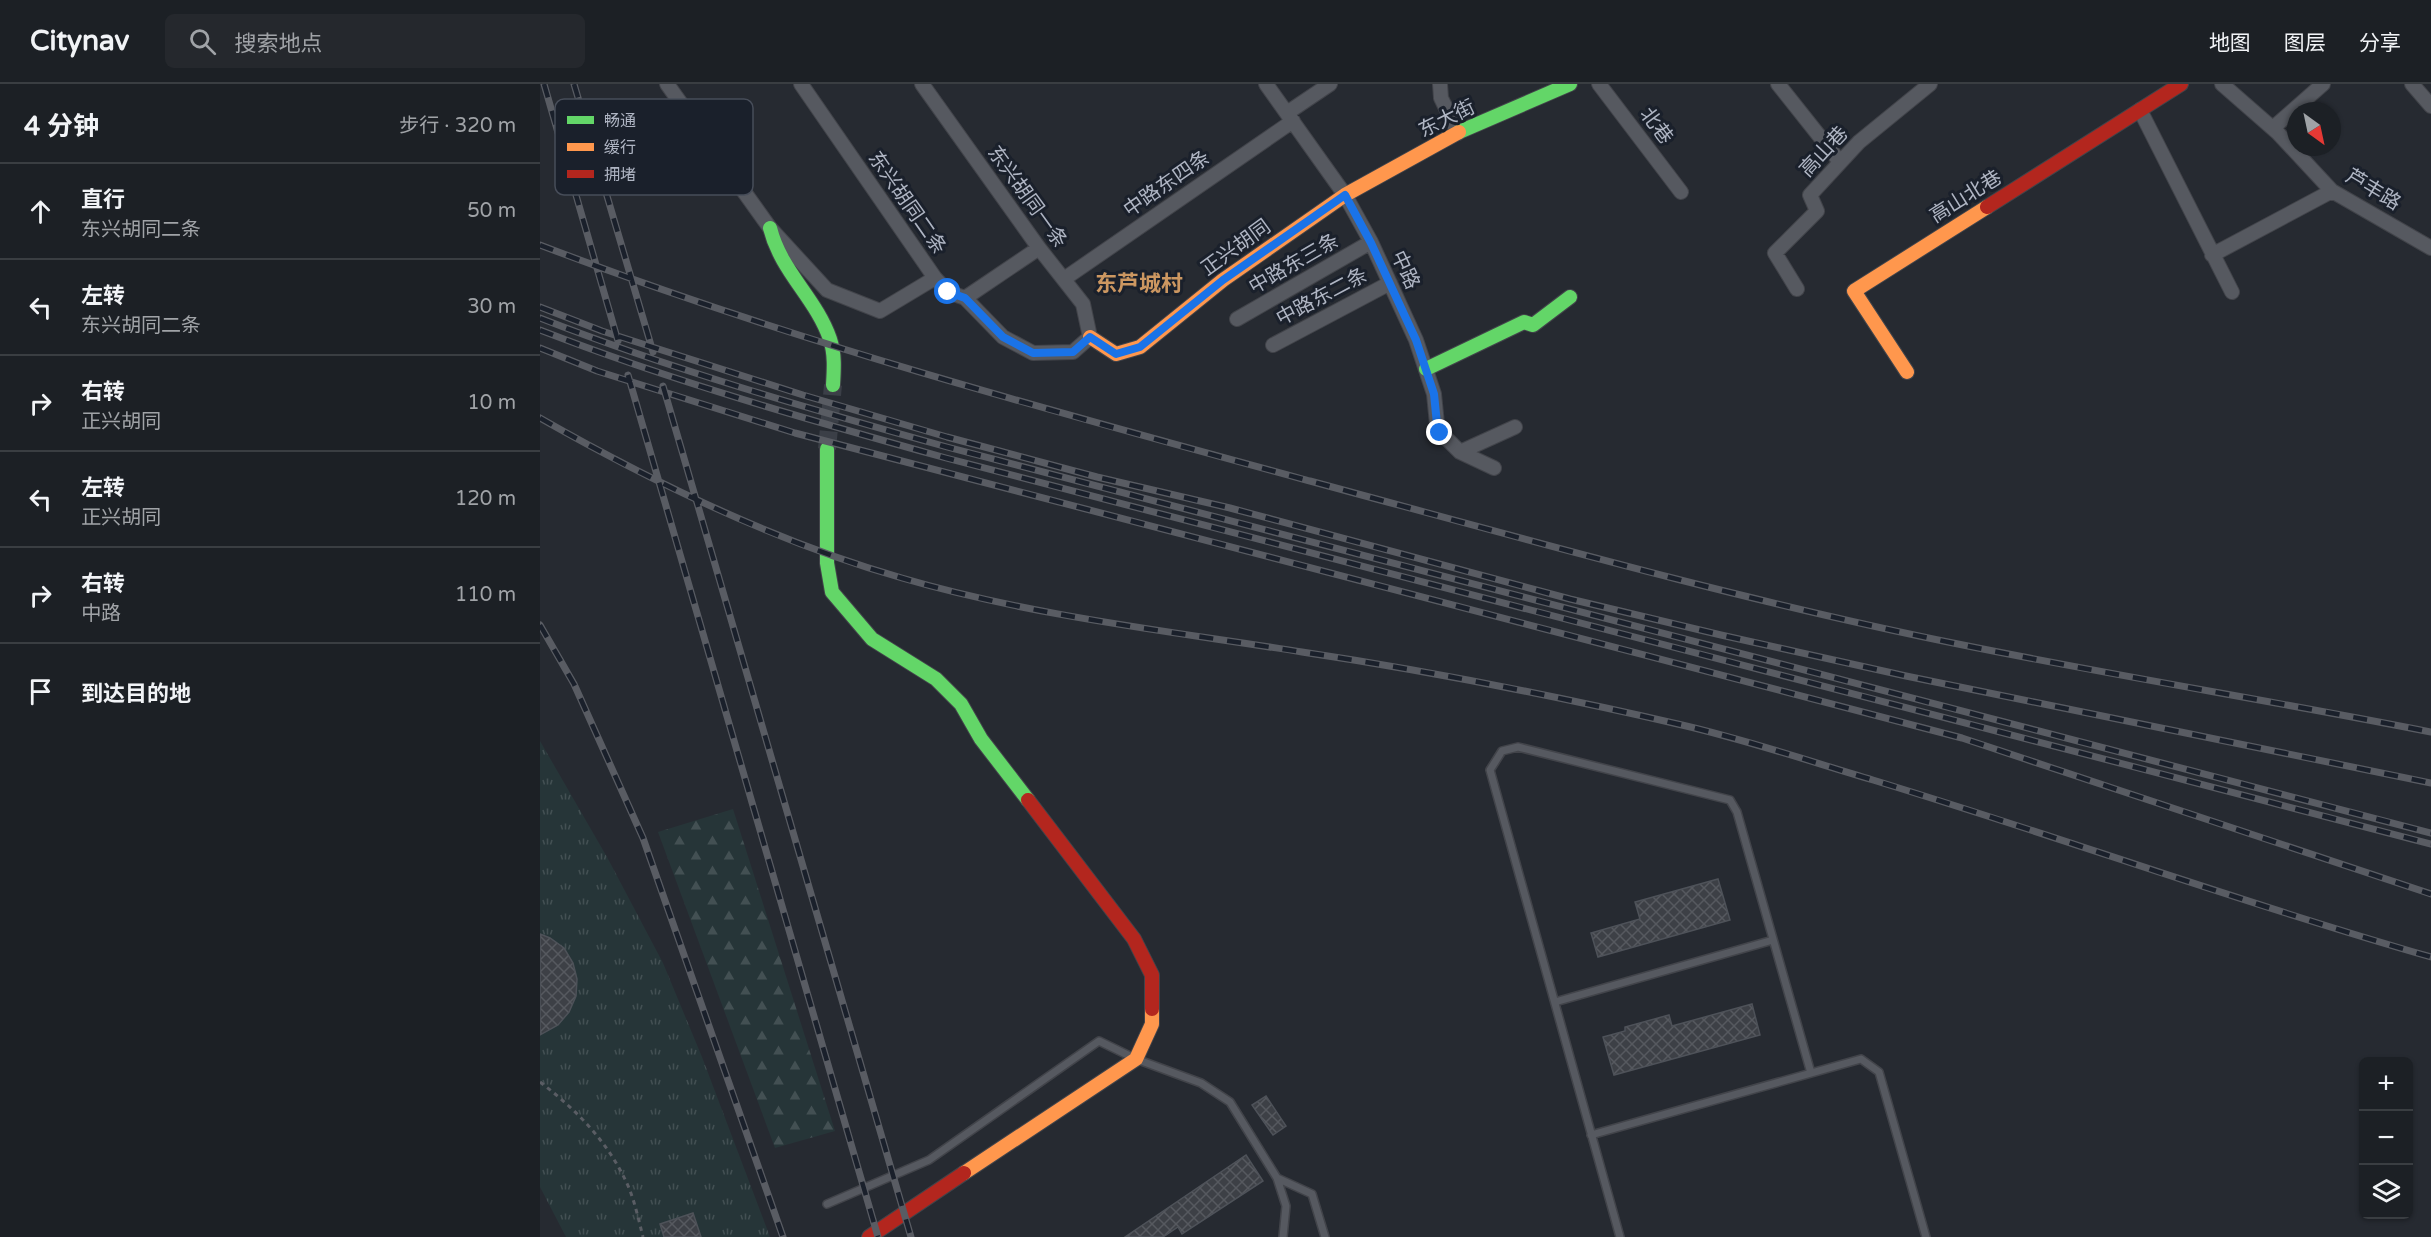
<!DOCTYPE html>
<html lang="zh">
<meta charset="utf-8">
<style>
:root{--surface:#1c2025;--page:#25282d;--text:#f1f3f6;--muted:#a0a3a7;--line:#3a3e42}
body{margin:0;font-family:"Varela Round","Noto Sans SC",sans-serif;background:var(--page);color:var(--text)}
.controls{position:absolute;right:18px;bottom:18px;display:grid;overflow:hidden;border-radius:9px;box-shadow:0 2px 4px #0004}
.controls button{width:54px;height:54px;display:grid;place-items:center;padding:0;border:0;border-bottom:2px solid var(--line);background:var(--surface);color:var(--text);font:30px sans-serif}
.compass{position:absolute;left:1747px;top:18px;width:54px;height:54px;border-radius:50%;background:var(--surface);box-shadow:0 2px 4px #0004;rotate:147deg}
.stop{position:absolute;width:18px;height:18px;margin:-14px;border:4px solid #1a73e8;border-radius:50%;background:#fff}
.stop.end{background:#1a73e8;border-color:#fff;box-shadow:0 2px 6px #0008}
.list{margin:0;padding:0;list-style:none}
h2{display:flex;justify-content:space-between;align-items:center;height:78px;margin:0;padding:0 24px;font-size:26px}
h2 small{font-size:20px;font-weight:400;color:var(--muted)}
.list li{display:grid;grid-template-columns:39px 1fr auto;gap:18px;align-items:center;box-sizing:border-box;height:96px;padding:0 24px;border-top:2px solid var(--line)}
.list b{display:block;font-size:22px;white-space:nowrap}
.list p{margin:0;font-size:20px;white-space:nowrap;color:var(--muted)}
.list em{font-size:20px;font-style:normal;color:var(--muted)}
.icon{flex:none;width:33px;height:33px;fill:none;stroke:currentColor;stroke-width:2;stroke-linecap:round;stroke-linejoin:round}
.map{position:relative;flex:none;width:1891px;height:1153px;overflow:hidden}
header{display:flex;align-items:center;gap:36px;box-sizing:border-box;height:84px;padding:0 30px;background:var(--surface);border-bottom:2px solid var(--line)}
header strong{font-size:28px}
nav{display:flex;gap:33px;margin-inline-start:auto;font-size:21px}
.search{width:420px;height:54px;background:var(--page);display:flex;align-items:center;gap:15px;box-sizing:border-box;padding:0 21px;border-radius:9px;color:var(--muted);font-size:22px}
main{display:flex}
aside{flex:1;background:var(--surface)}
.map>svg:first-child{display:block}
.forest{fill:url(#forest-firs)}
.park{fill:url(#park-tufts)}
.building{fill:url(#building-cross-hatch);stroke:#4e5259;stroke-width:1.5}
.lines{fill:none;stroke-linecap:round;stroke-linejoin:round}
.secondary-tunnel{stroke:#3b3f47;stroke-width:18;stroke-dasharray:18 9;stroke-linecap:butt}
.lane-casing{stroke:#42444a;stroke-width:10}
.street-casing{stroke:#42444a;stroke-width:16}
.fast-casing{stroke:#42444a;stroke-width:16}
.slow-casing{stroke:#42444a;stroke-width:16}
.jam-casing{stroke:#42444a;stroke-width:16}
.path{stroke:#5a5d64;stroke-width:3;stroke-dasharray:4.5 4.5;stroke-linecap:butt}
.lane{stroke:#565960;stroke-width:7}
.street{stroke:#565960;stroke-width:14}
.fast{stroke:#63d668;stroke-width:14}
.slow{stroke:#ff974d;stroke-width:14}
.jam{stroke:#b3261e;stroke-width:14}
.rail-casing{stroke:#595c63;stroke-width:7}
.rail{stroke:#1a202b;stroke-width:4.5;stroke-dasharray:14;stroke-linecap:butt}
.route{stroke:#1a73e8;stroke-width:8}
.labels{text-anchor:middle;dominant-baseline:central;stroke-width:6;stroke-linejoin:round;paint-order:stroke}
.street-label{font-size:20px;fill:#afb5c3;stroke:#1a202b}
.quarter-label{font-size:22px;font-weight:bold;fill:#cc9761;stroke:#1a202b}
.key{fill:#1a202b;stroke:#474d59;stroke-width:1.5}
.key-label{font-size:16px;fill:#afb5c3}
</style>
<header>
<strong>Citynav</strong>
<div class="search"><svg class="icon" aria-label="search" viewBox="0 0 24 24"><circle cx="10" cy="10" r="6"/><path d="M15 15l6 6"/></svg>搜索地点</div>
<nav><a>地图</a><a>图层</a><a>分享</a></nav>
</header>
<main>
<aside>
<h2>4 分钟<small>步行 · 320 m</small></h2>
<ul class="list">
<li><svg class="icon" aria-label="ahead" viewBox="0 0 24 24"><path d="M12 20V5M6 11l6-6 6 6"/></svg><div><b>直行</b><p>东兴胡同二条</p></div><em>50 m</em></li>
<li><svg class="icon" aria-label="left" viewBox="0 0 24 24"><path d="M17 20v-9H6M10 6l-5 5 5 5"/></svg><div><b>左转</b><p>东兴胡同二条</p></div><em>30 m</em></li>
<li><svg class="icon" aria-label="right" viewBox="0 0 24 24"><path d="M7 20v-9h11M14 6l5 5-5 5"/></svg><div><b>右转</b><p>正兴胡同</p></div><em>10 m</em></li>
<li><svg class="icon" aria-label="left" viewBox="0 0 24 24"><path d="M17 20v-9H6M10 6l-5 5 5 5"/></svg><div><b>左转</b><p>正兴胡同</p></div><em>120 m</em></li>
<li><svg class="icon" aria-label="right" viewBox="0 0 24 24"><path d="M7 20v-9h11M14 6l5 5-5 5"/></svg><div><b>右转</b><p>中路</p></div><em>110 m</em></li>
<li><svg class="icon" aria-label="arrive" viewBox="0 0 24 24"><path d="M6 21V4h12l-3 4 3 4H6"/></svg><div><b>到达目的地</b></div></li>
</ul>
</aside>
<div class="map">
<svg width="1891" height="1153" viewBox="0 0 1891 1153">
<defs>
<pattern id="forest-firs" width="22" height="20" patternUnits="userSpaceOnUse" patternTransform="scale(1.5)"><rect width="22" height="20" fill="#263538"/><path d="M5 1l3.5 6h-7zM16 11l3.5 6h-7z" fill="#435053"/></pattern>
<pattern id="park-tufts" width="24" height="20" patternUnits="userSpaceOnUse" patternTransform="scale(1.5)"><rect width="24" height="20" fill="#263538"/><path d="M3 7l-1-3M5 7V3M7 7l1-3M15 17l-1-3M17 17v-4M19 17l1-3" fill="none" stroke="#435053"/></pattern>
<pattern id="building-cross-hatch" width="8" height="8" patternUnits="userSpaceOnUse" patternTransform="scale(1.5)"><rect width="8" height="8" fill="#3d4046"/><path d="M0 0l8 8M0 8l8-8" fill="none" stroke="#56595f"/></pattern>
</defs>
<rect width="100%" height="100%" fill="#262a31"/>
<!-- forest -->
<path class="forest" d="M193,725L295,1047L235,1064L118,748Z"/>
<!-- park -->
<path class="park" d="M0,657L67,773L123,879L162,973L230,1153H26L0,1103Z"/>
<!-- building -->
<path class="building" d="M1178,795L1190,836L1058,873L1051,849L1100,835L1095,818Z
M0,850L10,854L24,864L33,879L37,895L36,912L29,928L18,941L0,951Z
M1212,920L1220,951L1074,991L1063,953L1085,947V943L1129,931L1132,942Z
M726,1012L746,1042L733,1051L712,1021Z
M706,1071L723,1097L642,1150L638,1143L623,1153H585Z
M153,1129L161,1153H124L120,1140Z"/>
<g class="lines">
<!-- secondary-tunnel -->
<path class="secondary-tunnel" d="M287,365L293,301"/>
<defs>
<path id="lane" d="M1015,918L1233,856
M1051,1051L1321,975L1339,988L1386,1153
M737,1094L772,1110L785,1153
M287,1120L389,1076L559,957L596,975L661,999L690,1018L737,1094L746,1122L743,1153
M1080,1153L950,686L962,667L978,663L1190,716L1197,728L1271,989"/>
<path id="street" d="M127,0L230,144L287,206L340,227L395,194
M261,0L395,194L408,208L425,214L463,253L493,269L533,268L550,253L543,220L499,164L382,0
M726,0L805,111L831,158L876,256L894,310L897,340L901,349L920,368L954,384
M900,0L901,14L918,49
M1059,0L1141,108
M1238,0L1300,78
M1682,0L1738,49L1792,107L1891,164
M1872,0L1891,22
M1600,26L1692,208
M747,29L790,0
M1733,44L1783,0
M1672,171L1792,107
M524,195L753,37
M1257,205L1235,169L1277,127L1270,111L1319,58L1390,0
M425,214L499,164
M697,235L831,158
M733,261L850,199
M920,368L975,343"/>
<path id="fast" d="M919,48L1030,0
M230,144C241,188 276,214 290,255C295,270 294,285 293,301
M886,285L984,238L993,241L1030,213
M287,365V479L292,508L332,555L396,595L421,620L441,655L488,716"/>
<path id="slow" d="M550,253L576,270L600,263L683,196L805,111L919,48
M1367,288L1314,207L1447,123
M424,1089L596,975L612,940V925"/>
<path id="jam" d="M1447,123L1641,0
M488,716L594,855L612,891V925
M329,1153L424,1089"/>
</defs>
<!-- lane casing -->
<use href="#lane" class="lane-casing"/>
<!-- street casing -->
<use href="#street" class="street-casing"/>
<!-- fast casing -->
<use href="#fast" class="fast-casing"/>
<!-- slow casing -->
<use href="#slow" class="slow-casing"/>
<!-- jam casing -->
<use href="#jam" class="jam-casing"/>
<!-- path -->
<path class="path" d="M0,998C38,1027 70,1060 89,1104C95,1119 99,1137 103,1153"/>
<!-- lane -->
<use href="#lane" class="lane"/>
<!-- street -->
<use href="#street" class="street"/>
<!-- fast -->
<use href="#fast" class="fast"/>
<!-- slow -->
<use href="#slow" class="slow"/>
<!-- jam -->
<use href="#jam" class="jam"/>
<defs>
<path id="rail" d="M4,0L78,257
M34,0L113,268
M0,161C251,257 511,327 770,397C985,455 1200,516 1418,560C1575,592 1734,617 1891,648
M0,223L62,247L263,311L407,353L557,393L690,424L1030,515L1181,551L1366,592L1891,699
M0,234C133,286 270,325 407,363L1891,749
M0,246C132,297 269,336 406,374L1891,760
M0,264L57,287L255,349L1422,654L1891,810
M88,291L338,1153
M123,302L371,1153
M0,334C114,399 236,458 362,494C492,532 629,547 762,568C890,587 1016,612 1142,641C1207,656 1269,677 1333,696C1520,753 1703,819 1891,873
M0,541L34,600L103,754L243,1153"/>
</defs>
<!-- rail casing -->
<use href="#rail" class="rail-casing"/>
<!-- rail -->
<use href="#rail" class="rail"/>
</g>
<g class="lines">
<!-- route -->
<path class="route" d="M408,208L425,214L463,253L493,269L533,268L550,253L576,270L600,263L683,196L805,111L831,159L876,256L894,310L897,340L900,349"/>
</g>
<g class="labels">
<!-- street labels -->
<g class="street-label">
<text transform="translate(907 35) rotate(-26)">东大街</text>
<text transform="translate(1116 42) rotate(53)">北巷</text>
<text transform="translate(1284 68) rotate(-47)">高山巷</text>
<text transform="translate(627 100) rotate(-35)">中路东四条</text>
<text transform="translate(1833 106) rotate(31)">芦丰路</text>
<text transform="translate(487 113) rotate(54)">东兴胡同一条</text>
<text transform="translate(1426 113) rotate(-32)">高山北巷</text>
<text transform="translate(367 119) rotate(55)">东兴胡同二条</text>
<text transform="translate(696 164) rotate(-36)">正兴胡同</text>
<text transform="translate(754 180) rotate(-30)">中路东三条</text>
<text transform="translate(865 186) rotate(65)">中路</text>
<text transform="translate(782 213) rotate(-28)">中路东二条</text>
</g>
<!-- quarter labels -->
<g class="quarter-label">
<text x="599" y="200">东芦城村</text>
</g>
</g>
<!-- legend -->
<rect x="15" y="15" width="198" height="96" rx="9" class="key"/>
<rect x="27" y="32" width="27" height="8" fill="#63d668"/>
<rect x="27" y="59" width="27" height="8" fill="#ff974d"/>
<rect x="27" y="86" width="27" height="8" fill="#b3261e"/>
<g class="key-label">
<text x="64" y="42">畅通</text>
<text x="64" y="69">缓行</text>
<text x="64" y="96">拥堵</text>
</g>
</svg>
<div class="controls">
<button>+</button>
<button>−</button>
<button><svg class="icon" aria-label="layers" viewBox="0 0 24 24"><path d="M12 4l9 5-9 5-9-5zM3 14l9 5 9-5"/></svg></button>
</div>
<svg class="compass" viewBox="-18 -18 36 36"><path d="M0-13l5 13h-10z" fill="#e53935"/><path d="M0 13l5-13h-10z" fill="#a0a3a7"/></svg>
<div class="stop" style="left:408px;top:208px"></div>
<div class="stop end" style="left:900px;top:349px"></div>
</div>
</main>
